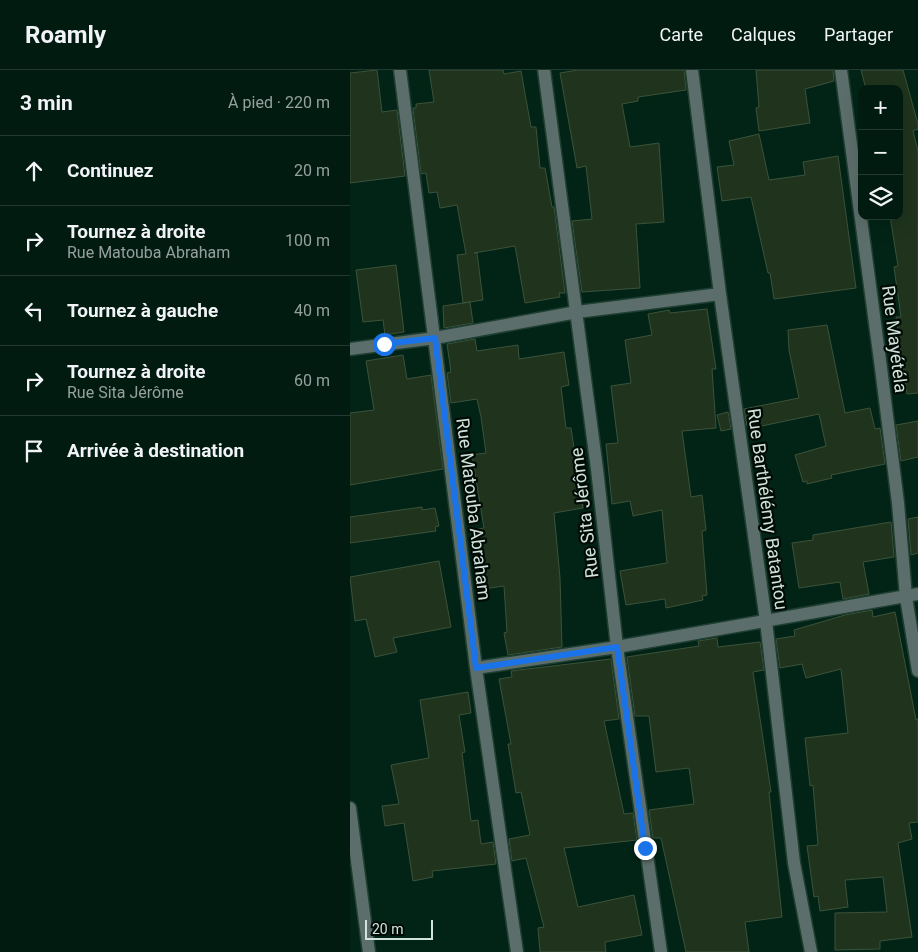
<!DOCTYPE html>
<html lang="fr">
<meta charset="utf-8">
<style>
:root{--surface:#021b11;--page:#0c241a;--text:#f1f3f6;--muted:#96a19f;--line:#233931}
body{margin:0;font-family:Roboto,sans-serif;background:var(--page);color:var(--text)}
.controls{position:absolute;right:15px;top:15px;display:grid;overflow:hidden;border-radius:10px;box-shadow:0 5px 20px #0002}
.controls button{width:45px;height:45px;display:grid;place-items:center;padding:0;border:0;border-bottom:1px solid var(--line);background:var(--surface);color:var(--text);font:25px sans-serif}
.scale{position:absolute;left:15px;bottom:12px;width:68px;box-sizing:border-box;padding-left:5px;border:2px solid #d1e3da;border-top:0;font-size:14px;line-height:18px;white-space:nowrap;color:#d1e3da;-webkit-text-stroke:4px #010b06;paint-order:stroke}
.stop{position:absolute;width:15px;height:15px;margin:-11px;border:4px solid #1a73e8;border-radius:50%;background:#fff}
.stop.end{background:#1a73e8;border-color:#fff;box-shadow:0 1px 5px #0008}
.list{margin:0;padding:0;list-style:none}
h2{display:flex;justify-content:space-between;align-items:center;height:65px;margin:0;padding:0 20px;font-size:21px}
h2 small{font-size:16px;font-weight:400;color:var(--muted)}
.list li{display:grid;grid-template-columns:32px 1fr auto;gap:15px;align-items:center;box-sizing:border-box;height:70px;padding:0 20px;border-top:1px solid var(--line)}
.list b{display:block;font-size:19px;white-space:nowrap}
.list p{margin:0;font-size:16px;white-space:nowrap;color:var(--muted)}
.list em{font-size:16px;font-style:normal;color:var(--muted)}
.icon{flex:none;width:28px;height:28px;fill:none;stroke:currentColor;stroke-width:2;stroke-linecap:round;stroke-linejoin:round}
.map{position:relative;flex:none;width:568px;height:882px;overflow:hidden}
header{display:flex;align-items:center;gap:30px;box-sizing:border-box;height:70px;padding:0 25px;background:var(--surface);border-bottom:1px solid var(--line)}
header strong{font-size:24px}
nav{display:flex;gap:28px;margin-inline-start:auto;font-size:18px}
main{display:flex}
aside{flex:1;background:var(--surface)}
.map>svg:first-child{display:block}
.building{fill:#1f331d;stroke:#3c523a}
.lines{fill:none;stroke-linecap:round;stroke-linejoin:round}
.minor-casing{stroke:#1f3f32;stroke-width:15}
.minor{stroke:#5c6e6b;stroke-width:12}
.route{stroke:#1a73e8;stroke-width:6}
.labels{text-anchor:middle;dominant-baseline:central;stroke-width:4.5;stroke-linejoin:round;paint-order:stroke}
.street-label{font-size:18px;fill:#d1e3da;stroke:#010b06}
</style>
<header>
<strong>Roamly</strong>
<nav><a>Carte</a><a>Calques</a><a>Partager</a></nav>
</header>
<main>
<aside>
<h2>3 min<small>À pied · 220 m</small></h2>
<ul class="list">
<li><svg class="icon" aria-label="ahead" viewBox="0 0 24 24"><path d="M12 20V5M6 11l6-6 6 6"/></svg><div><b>Continuez</b></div><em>20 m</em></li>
<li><svg class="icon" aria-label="right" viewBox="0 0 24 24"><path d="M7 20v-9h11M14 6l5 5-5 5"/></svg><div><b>Tournez à droite</b><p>Rue Matouba Abraham</p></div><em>100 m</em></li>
<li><svg class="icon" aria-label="left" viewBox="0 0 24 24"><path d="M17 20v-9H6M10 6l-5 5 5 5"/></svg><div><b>Tournez à gauche</b></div><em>40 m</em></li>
<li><svg class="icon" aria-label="right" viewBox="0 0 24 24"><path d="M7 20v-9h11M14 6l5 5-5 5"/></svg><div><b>Tournez à droite</b><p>Rue Sita Jérôme</p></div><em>60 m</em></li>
<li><svg class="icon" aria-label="arrive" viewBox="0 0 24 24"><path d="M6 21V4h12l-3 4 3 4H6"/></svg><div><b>Arrivée à destination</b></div></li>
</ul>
</aside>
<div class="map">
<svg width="568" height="882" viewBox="0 0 568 882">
<rect width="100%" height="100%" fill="#022417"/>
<!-- building -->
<path class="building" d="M27,0L32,42L47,40L55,106L0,113V3Z
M79,0H153L154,4L171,1L181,57H186L190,98H195L202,137H204L215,223H209L210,227L175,233L165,176L124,183H127L133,230L113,233L107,185L116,184L107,135L90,138L87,122L79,123L76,103L71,104L63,38H66V34L84,32Z
M228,0H334L336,20L288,27V31L272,34L280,77L309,73L314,152L286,154L290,218L232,222L222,151L242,149L236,96L227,98L210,3Z
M406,0H483L484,11L455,19L460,53L409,61L406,38L409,37Z
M511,0H553L568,54V59L563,61L568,81V323L557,324L546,247H551L544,197L548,196L540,146H549V19H516Z
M409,64L419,110L455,105L453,92L488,86L506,218L424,229L420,203H418L401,127L372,131L367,97L384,95L379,71Z
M46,195L54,262L35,265L33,250L13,252L6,200Z
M120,232L123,253L94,258L93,236Z
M357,239L366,299H362L366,358L332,361L341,427L352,425L356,460L352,461L357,525L352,526L353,530L316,538L315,529L276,535L270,501L317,493L312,440L283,446L280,431L262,434L256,374L268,373L261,316L281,313L275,270L302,265L298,244L319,240L320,243Z
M477,255L495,343L520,338L525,359L530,358L535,394L481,405L482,408L457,414V411L453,412L445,385L476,376L469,344L402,358V355L397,356L394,339L449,328L439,280L438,260Z
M125,269L127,281L168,275L169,289L214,282L219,315L211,317L216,358H221L233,438L204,443L210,508L212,577L158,585L154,563L157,562L154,516L133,519L128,459L134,458L122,385L136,383L131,347L127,329L101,333L97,303L101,302L97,274Z
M53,285L57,309L81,305L93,399L0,415V343L24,340L16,291Z
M378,342L381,359L371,361L367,345Z
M568,351V387L551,391L546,355Z
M72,437V440L85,438L89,456L85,457L86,461L0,473V447Z
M568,447V483L561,485L558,449Z
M541,452L544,487L513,492L519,524L493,529L490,512L449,518L442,473L463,470V465Z
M89,491L101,557L43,568L47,582L25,587L16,549L5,551L0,507Z
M522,540L523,547L545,542L566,650L568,649V752L559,753L562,769L548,773L562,867L530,871V879L485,880V843L537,842L533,807L495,810L498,837L470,841L468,826L464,827L457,776L468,775L463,715L460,716L455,668L498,663L491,599L456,608L452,594L430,598L426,569L445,566L444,560L495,545Z
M367,568L368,577L410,572L414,600L403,602L421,722H419L432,847L395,852L399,882H336L311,768H303L299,740L344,734L339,698L306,702L299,646H285L277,587L349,576L348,571Z
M261,589L269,649L254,651L274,744L283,743L287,770L214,778L228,837L284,825L292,865L255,872L256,882H190L188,858L194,857L176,788L162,791L159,769L180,765L171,722L166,723L158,674H161L149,609L162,607L161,601Z
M118,622L121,643L109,645L115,682L112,683L121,751L128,750L131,774L143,772L146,794L82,801L83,807L63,811L54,753L35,756L32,736L49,734L41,695L79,688L70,630Z"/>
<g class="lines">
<defs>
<path id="minor" d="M50,0L126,598L167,882
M194,0L247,399L267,577L311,882
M342,0L370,224L416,551L444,793L461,882
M491,0L531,298L548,433L556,527L568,601
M0,279L85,268L227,242L370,224
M126,598L267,577L568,524
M0,738L19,882"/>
</defs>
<!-- minor casing -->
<use href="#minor" class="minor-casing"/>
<!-- minor -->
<use href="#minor" class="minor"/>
</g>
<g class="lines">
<!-- route -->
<path class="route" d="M34,274L85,268L126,598L267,577L295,778"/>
</g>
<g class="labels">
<!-- street labels -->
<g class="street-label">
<text transform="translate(545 269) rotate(83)">Rue Mayétéla</text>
<text transform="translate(124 439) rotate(83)">Rue Matouba Abraham</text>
<text transform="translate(418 439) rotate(82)">Rue Barthélémy Batantou</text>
<text transform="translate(234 443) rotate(-97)">Rue Sita Jérôme</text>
</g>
</g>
</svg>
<div class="controls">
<button>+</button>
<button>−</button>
<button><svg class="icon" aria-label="layers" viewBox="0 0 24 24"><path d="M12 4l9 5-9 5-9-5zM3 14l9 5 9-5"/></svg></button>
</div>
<div class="scale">20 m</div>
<div class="stop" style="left:34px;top:274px"></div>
<div class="stop end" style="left:295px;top:778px"></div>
</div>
</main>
